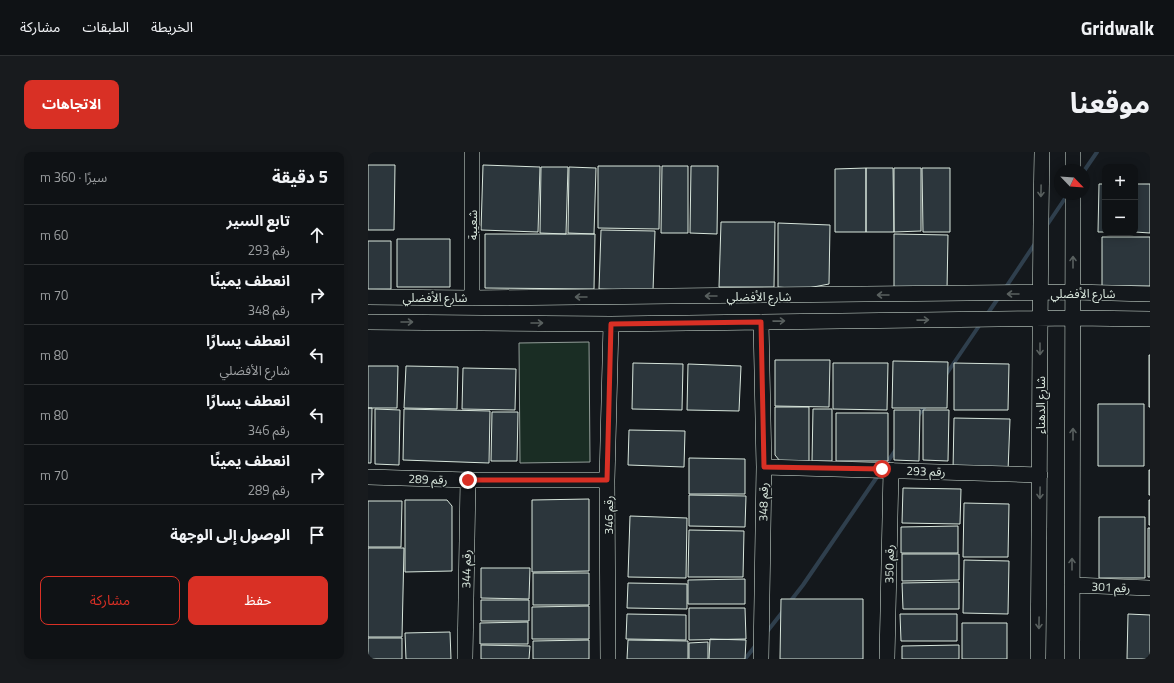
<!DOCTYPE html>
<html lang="ar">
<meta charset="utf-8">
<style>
:root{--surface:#0f1215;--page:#181b1e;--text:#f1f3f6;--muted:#9b9ea0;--line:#2f3234;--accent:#d93025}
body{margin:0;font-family:"Titillium Web","Noto Sans Arabic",sans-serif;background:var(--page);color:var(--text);direction:rtl}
.controls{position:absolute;right:12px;top:12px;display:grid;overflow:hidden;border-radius:8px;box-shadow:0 2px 10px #0003}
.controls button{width:36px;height:36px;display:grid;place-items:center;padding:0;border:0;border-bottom:1px solid var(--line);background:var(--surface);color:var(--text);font:20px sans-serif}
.compass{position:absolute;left:686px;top:12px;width:36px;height:36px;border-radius:50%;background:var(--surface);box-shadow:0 2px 10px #0003;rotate:115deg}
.stop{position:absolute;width:12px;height:12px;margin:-9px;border:3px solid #d93025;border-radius:50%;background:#fff}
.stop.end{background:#d93025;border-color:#fff;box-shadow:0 1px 4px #0008}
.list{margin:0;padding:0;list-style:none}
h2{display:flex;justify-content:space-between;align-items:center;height:52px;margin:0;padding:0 16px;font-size:17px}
h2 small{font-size:13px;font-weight:400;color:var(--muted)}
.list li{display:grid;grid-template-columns:26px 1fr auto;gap:12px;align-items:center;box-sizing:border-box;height:60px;padding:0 16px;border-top:1px solid var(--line)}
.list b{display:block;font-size:15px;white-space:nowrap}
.list p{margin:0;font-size:13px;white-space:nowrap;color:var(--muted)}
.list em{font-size:13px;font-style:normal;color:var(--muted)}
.actions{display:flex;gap:8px;padding:12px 16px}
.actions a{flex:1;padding:9px 0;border:1px solid var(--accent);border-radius:8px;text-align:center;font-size:14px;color:var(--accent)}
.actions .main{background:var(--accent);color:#fff}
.icon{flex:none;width:22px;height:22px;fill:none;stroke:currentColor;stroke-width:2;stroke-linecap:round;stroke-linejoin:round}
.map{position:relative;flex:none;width:782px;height:507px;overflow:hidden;direction:ltr;border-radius:8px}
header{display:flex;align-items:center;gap:24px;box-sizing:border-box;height:56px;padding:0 20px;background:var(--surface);border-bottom:1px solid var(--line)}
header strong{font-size:19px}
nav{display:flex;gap:22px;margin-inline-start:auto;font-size:14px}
.intro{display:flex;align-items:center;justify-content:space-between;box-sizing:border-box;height:96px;padding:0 24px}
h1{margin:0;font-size:28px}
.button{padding:10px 18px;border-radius:8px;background:var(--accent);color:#fff;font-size:14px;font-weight:700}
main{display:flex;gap:24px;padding:0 24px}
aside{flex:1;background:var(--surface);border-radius:8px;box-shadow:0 2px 10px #0003}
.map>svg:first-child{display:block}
.green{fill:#1a2d24;stroke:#939e99}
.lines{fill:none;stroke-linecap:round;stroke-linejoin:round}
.stream{stroke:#2f3f4d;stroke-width:4}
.building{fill:#2c363c;stroke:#d8e6dc}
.minor-casing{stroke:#d8e6dc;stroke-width:16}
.minor{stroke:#14181c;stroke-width:15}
.oneway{stroke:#59605f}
.route{stroke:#d93025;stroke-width:5}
.labels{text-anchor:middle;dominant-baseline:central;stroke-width:3;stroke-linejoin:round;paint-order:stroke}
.street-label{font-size:12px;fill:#d8e6dc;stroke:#14181c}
</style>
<header>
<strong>Gridwalk</strong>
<nav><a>الخريطة</a><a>الطبقات</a><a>مشاركة</a></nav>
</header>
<div class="intro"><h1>موقعنا</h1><a class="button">الاتجاهات</a></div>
<main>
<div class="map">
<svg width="782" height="507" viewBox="0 0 782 507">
<rect width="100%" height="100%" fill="#14181c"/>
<!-- green -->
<path class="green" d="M221,190L222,310L152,311L151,191Z"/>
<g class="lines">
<!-- stream -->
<path class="stream" d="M716,19L729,0
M677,76L700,42
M636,138L668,90
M618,164L631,145
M577,224L613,171
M549,265L558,253
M516,315L529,296
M421,451L435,433L511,322
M398,481L416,458
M377,507L388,493"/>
</g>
<!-- building -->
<path class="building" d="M0,13H27L26,78H0Z
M115,13L172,15L170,80L113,78Z
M230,14H292L291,77L230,76Z
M294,14H320V81H293Z
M323,14H350L349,82L322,81Z
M173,15H200L198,82L172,81Z
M201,15L228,16L226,82L200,81Z
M498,16V80H467V17Z
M498,16H525L526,80H498Z
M526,16H553V79L526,80Z
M554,16H582V80H555Z
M731,32H737V80H730Z
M767,32H782V81L767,80Z
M353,70H407L406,135H351Z
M410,71L462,73L461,132L435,137L410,135Z
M233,78L287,79L285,139L231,137Z
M117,82H227L226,137L117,136Z
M526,82L580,83L579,138H526Z
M734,85H782V134H734Z
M29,87H82V135H29Z
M0,89H23V137H0Z
M781,203H782V255H781Z
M407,208H462L461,255L407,254Z
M525,209L580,210L579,256H524Z
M265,211L315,212L314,258L264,257Z
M465,211H520L519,258L465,257Z
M586,211L641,212L640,258H586Z
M320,212L373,214L371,259L319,258Z
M0,214H30L29,256H0Z
M38,214L90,215L89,257L36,256Z
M95,216L148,217L147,258L94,257Z
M730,252H776V314H730Z
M407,255H441V309H412L407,303Z
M0,256H4L3,311H0Z
M7,257L32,258L31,313L7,312Z
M36,257L122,259L121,311L35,308Z
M445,257H464V309H444Z
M526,258H552L551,309L526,308Z
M555,258H581L580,309L555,308Z
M124,260H150L149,309H123Z
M468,261H520V309H468Z
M586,266L642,267L640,319L585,318Z
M261,278L317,279L316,315L260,313Z
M321,306L377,307V342H321Z
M781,318H782V343H781Z
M535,336L593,337L592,372L534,371Z
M321,343L378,344L377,375L321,374Z
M221,347V419L164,420V348Z
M37,348H79L84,354V419L37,420Z
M781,348H782V373H781Z
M0,349H34L33,395H0Z
M596,351L641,352L640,405H595Z
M262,364L319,366L318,426L260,425Z
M731,365H777V426H731Z
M590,374V401H533V375Z
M780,376H782V425H780Z
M321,378L376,379L375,425H320Z
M0,396H36L34,485H0Z
M534,402H591V428L534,429Z
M596,408L641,409L640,462L595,461Z
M113,416H162L161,447L113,446Z
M165,421H221V453H165Z
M377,427V452H320V428Z
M591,430V457H535L534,431Z
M260,431L319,432V457L259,456Z
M413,447H495V507H412Z
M113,448H161V469H113Z
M221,454V487H164V455Z
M321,456H377L378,487L321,488Z
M259,462L318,463V488L258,487Z
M532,462H589V489H533Z
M760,462L782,463V507H759Z
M160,470V492H112V471Z
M594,471H639V507H594Z
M82,480L83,507H38L37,481Z
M0,486H34V507H0Z
M342,487L378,488L377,507H341Z
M221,488V507H165V489Z
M260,488L320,489V507H259Z
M340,490V507H321V491Z
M113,493L162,494L161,507H113Z
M591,493V507H534V494Z"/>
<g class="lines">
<defs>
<path id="minor" d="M705,18V0
M0,145L104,146L705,140L782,142
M104,146V0
M0,170L243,172L706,166L782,167
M393,170L396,315L393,507
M396,315L672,323
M0,325L100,328H239
M704,433L782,436
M97,507L100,328
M240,507L239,328L243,172
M519,507L523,318
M670,507C672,338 671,169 674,0
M704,507L705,42"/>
</defs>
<!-- minor casing -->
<use href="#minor" class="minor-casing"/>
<!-- minor -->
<use href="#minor" class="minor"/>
</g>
<!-- one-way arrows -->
<defs><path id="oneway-shaft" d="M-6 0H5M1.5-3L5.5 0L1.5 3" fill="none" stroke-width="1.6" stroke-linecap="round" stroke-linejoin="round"/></defs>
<g class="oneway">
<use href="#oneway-shaft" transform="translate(673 39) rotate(91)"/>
<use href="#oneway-shaft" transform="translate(705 110) rotate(-90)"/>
<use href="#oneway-shaft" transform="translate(645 142) rotate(180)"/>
<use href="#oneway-shaft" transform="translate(515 143) rotate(180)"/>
<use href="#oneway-shaft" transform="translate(343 144) rotate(180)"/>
<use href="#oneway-shaft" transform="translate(213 145) rotate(180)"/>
<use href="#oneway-shaft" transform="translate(555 168) rotate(-1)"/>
<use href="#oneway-shaft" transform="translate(411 169) rotate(-1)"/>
<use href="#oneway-shaft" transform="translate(39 170)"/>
<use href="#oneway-shaft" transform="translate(169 171)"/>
<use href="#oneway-shaft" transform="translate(672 197) rotate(90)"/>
<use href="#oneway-shaft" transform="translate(705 282) rotate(-90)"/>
<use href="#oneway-shaft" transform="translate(672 341) rotate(91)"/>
<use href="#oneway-shaft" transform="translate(704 412) rotate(-90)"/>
<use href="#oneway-shaft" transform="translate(671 471) rotate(91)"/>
</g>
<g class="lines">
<!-- route -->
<path class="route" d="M100,328H239L243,172L393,170L396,315L514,317"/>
</g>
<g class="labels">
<!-- street labels -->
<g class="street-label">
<text transform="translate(104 73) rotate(-90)">شعيبة</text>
<text x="715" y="141">شارع الأفضلي</text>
<text x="391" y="144">شارع الأفضلي</text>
<text x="67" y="145">شارع الأفضلي</text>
<text transform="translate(672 253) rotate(-90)">شارع الدهناء</text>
<text transform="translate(558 319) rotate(2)">رقم 293</text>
<text transform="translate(60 327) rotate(2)">رقم 289</text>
<text transform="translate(395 350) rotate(-89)">رقم 348</text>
<text transform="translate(240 363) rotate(-90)">رقم 346</text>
<text transform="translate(521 412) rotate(-89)">رقم 350</text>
<text transform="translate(98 417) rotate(-89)">رقم 344</text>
<text transform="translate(743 435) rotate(3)">رقم 301</text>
</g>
</g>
</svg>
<div class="controls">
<button>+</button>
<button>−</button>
</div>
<svg class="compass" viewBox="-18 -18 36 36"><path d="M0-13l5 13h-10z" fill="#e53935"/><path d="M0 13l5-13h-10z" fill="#9b9ea0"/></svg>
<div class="stop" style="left:514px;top:317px"></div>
<div class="stop end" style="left:100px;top:328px"></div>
</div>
<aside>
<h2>5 دقيقة<small>سيرًا · 360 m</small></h2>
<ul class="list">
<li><svg class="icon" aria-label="ahead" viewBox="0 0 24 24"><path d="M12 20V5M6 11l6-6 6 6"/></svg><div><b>تابع السير</b><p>رقم 293</p></div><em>60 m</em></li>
<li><svg class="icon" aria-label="right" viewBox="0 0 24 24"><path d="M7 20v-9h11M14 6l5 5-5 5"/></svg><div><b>انعطف يمينًا</b><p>رقم 348</p></div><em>70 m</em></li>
<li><svg class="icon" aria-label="left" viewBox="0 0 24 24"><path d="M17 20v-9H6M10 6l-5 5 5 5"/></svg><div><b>انعطف يسارًا</b><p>شارع الأفضلي</p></div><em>80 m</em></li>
<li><svg class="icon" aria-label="left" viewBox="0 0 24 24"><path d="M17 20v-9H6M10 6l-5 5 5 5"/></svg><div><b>انعطف يسارًا</b><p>رقم 346</p></div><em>80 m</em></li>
<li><svg class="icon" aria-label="right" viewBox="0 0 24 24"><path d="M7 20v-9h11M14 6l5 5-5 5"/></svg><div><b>انعطف يمينًا</b><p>رقم 289</p></div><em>70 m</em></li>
<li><svg class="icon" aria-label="arrive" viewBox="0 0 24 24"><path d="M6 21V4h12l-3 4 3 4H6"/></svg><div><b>الوصول إلى الوجهة</b></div></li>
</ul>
<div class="actions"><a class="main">حفظ</a><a>مشاركة</a></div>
</aside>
</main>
